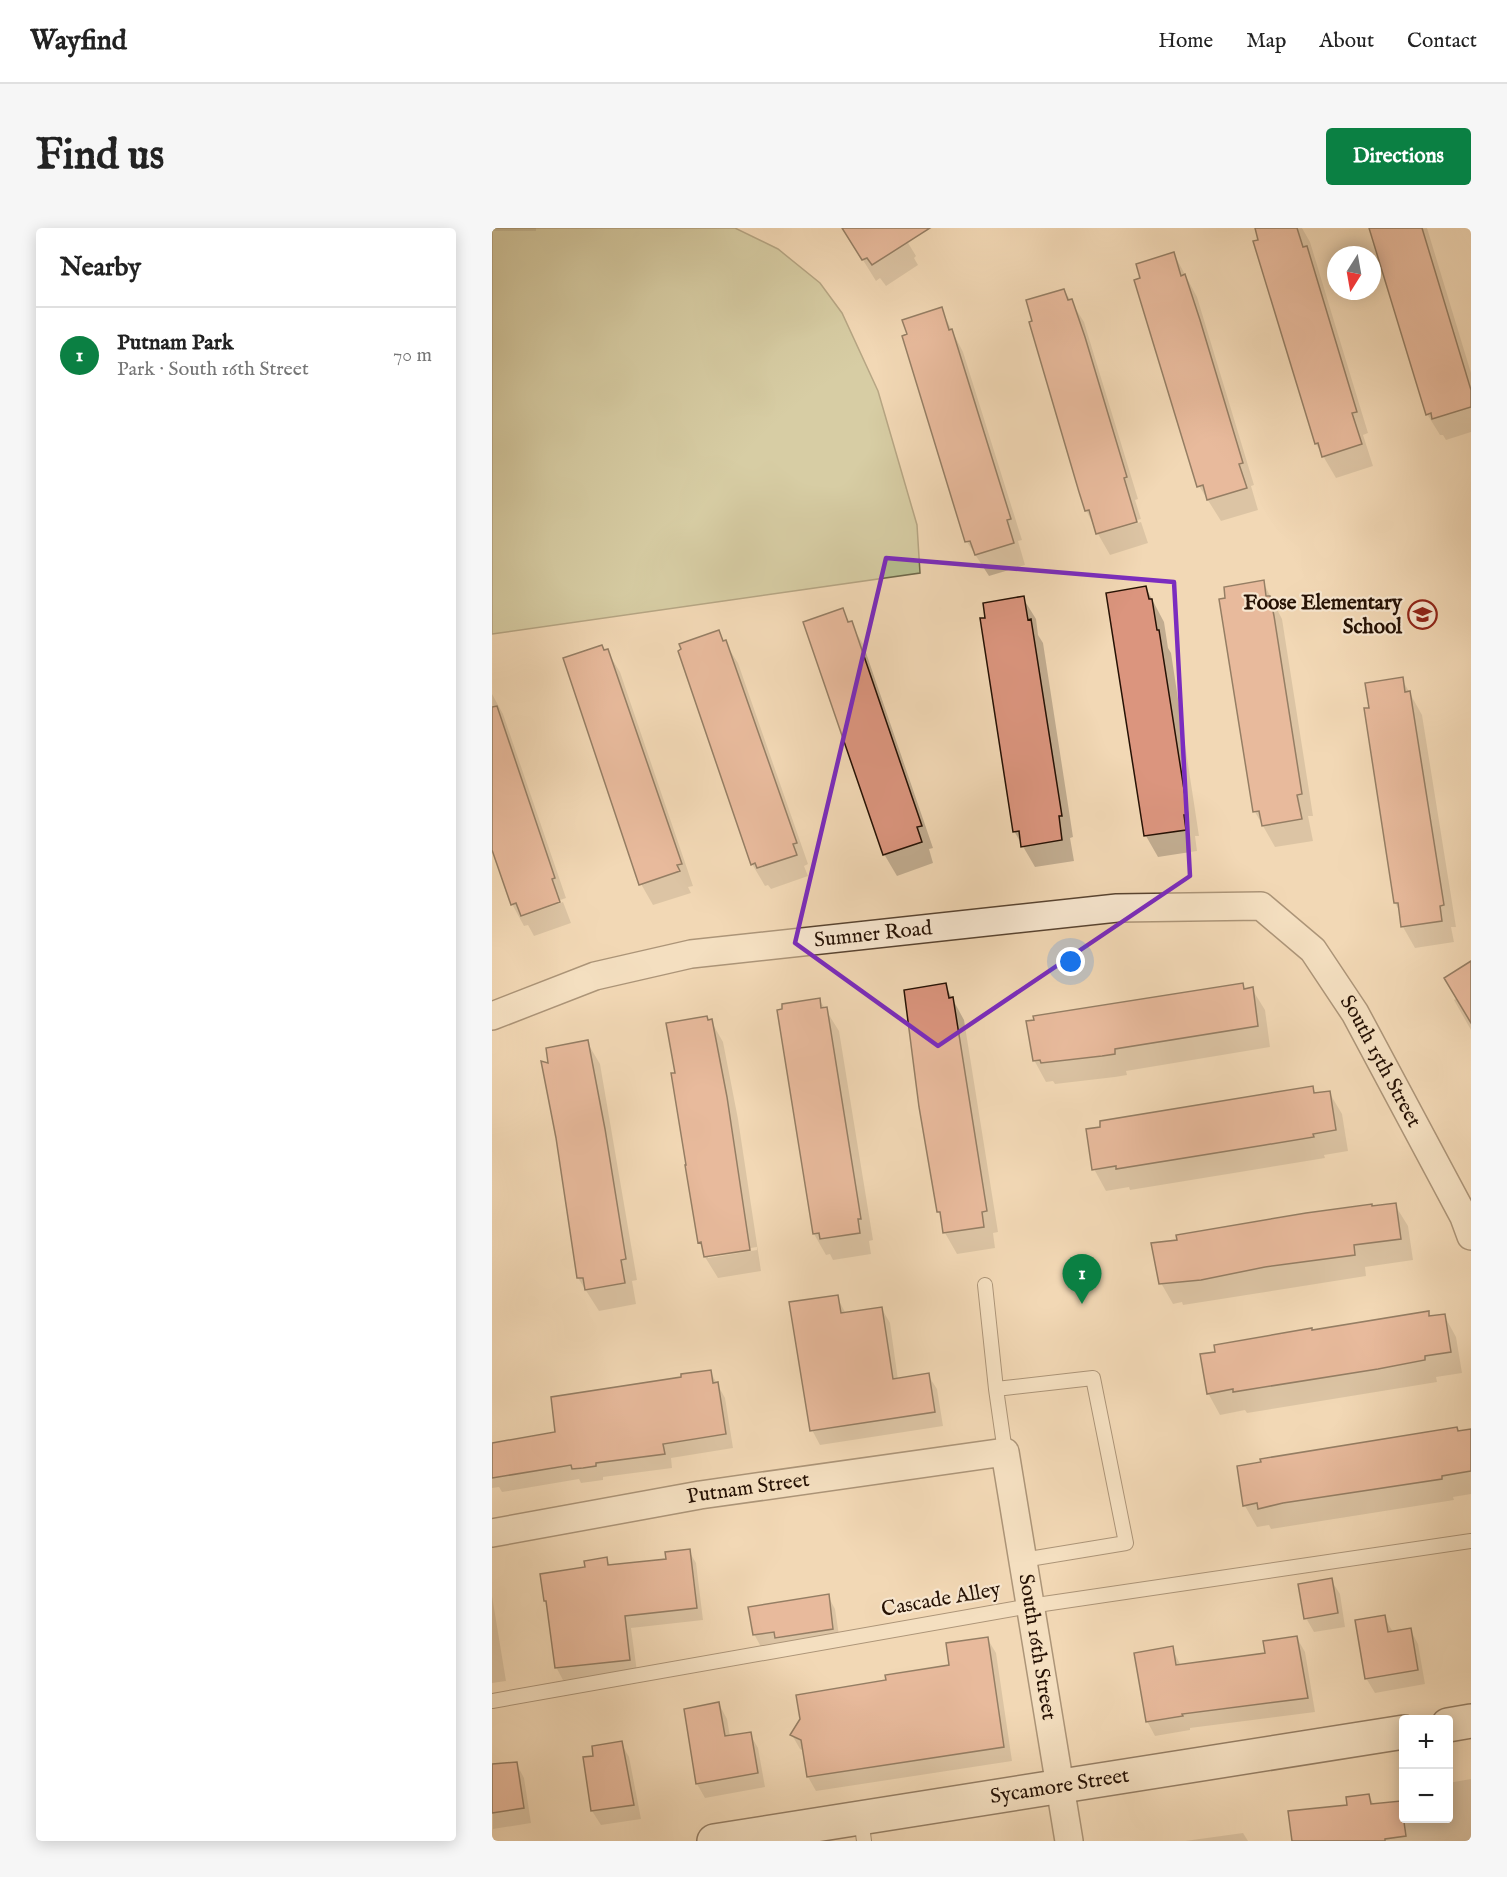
<!DOCTYPE html>
<meta charset="utf-8">
<style>
:root{--surface:#fff;--page:#f6f6f6;--text:#222;--muted:#767676;--line:#e0e0e0;--accent:#0b8043}
body{margin:0;font-family:"IM FELL English",serif;background:var(--page);color:var(--text)}
.controls{position:absolute;right:18px;bottom:18px;display:grid;overflow:hidden;border-radius:6px;box-shadow:0 3px 15px #0003}
.controls button{width:54px;height:54px;display:grid;place-items:center;padding:0;border:0;border-bottom:2px solid var(--line);background:var(--surface);color:var(--text);font:30px sans-serif}
.compass{position:absolute;left:835px;top:18px;width:54px;height:54px;border-radius:50%;background:var(--surface);box-shadow:0 3px 15px #0003;rotate:191deg}
.you{position:absolute;left:579px;top:734px;width:21px;height:21px;margin:-15px;border:4px solid #fff;border-radius:50%;background:#1a73e8;box-shadow:0 0 0 9px #1a73e833}
.badge{display:grid;place-items:center;width:39px;height:39px;border-radius:50%;background:var(--accent);color:#fff;font-size:20px;font-weight:700}
.pin{position:absolute;translate:-50% -50px;filter:drop-shadow(0 2px 3px #0008)}
.pin::after{content:'';position:absolute;top:32px;width:21px;height:18px;background:inherit;clip-path:polygon(0 0,100% 0,50% 100%)}
.list{margin:0;padding:0;list-style:none}
h2{display:flex;justify-content:space-between;align-items:center;height:78px;margin:0;padding:0 24px;font-size:26px}
h2 small{font-size:20px;font-weight:400;color:var(--muted)}
.list li{display:grid;grid-template-columns:39px 1fr auto;gap:18px;align-items:center;box-sizing:border-box;height:96px;padding:0 24px;border-top:2px solid var(--line)}
.list b{display:block;font-size:22px;white-space:nowrap}
.list p{margin:0;font-size:20px;white-space:nowrap;color:var(--muted)}
.list em{font-size:20px;font-style:normal;color:var(--muted)}
.map{position:relative;flex:none;width:979px;height:1613px;overflow:hidden;border-radius:6px}
header{display:flex;align-items:center;gap:36px;box-sizing:border-box;height:84px;padding:0 30px;background:var(--surface);border-bottom:2px solid var(--line)}
header strong{font-size:28px}
nav{display:flex;gap:33px;margin-inline-start:auto;font-size:21px}
.intro{display:flex;align-items:center;justify-content:space-between;box-sizing:border-box;height:144px;padding:0 36px}
h1{margin:0;font-size:42px}
.button{padding:15px 27px;border-radius:6px;background:var(--accent);color:#fff;font-size:21px;font-weight:700}
main{display:flex;gap:36px;padding:0 36px}
aside{flex:1;background:var(--surface);border-radius:6px;box-shadow:0 3px 15px #0003}
.map>svg:first-child{display:block}
.green{fill:#b7bf90;stroke:#6e684a;stroke-width:1.5}
.shadow{fill:#0003;fill-rule:evenodd}
.building{fill:#db957e;stroke:#251104;stroke-width:1.5}
.lines{fill:none;stroke-linecap:round;stroke-linejoin:round}
.service-casing{stroke:#584330;stroke-width:16}
.minor-casing{stroke:#584330;stroke-width:30}
.secondary-casing{stroke:#251104;stroke-width:36}
.service{stroke:#f7e6cf;stroke-width:14}
.minor{stroke:#f7e6cf;stroke-width:27}
.secondary{stroke:#f7e6cf;stroke-width:33}
.marked{fill:none;stroke:#7b2cbf;stroke-width:4.5;stroke-linejoin:round}
.labels{text-anchor:middle;dominant-baseline:central;stroke-width:4.5;stroke-linejoin:round;paint-order:stroke}
.poi-label{font-size:21px;font-weight:bold;fill:#251104;stroke:#f7e6cf;text-anchor:end}
.street-label{font-size:21px;fill:#251104;stroke:#f7e6cf}
</style>
<header>
<strong>Wayfind</strong>
<nav><a>Home</a><a>Map</a><a>About</a><a>Contact</a></nav>
</header>
<div class="intro"><h1>Find us</h1><a class="button">Directions</a></div>
<main>
<aside>
<h2>Nearby<small></small></h2>
<ul class="list">
<li><span class="badge">1</span><div><b>Putnam Park</b><p>Park · South 16th Street</p></div><em>70 m</em></li>
</ul>
</aside>
<div class="map">
<svg width="979" height="1613" viewBox="0 0 979 1613">
<rect width="100%" height="100%" fill="#f2d8b5"/>
<filter id="stains"><feTurbulence type="fractalNoise" baseFrequency=".00333" numOctaves="4"/><feColorMatrix values="0 0 0 0 .2 0 0 0 0 .09 0 0 0 0 .02 0 0 0 .5 -.17"/></filter>
<radialGradient id="worn" r=".72"><stop offset=".6" stop-color="#630" stop-opacity="0"/><stop offset="1" stop-color="#630" stop-opacity=".3"/></radialGradient>
<!-- green -->
<path class="green" d="M0,0H243L286,21L328,55L350,85L386,163L425,297L428,345L0,406Z"/>
<!-- shadow -->
<path class="shadow" d="M0,0H44V3H0Z
M351,0H407L424,28L422,30L426,37L394,58L388,50L384,53Z
M768,0H810L818,14L876,205L871,207L881,238L844,250L824,216L763,14L768,13Z
M878,0H935L979,145V204L954,212L951,207H948L935,186Z
M682,26L705,69L762,257L759,258L766,282L729,293L707,258Z
M572,62L592,94L646,271L643,272L649,291L605,304L594,282Z
M449,81L471,124L530,312L526,313L533,337L497,348L475,314L412,109L417,107Z
M649,294L656,315L618,327L606,306Z
M771,354L790,391L821,588H816L821,613L783,619L763,584Z
M654,360L672,394L676,420L679,425L707,608H703L705,623L666,629L654,608Z
M531,370L544,391L546,407L551,415L581,609L578,610L582,633L543,639L522,603Z
M350,382L371,416L441,620L437,621L441,635L405,648L392,626Z
M226,404L246,435L316,636L312,638L316,648L279,661L276,657L273,658L260,636L188,424Z
M115,423L128,444L201,658L196,659L199,665L161,677L149,656L112,424Z
M910,451L930,487L964,699H959L962,714L923,720L911,699L908,684L903,675L878,481Z
M0,466L11,486L74,670L29,686V689L71,674L79,695L42,708L36,697L32,698L20,676L0,617Z
M979,735V802L962,772L965,770Z
M750,756L753,762L760,761L773,782L778,819L634,843L635,847L623,849L563,856L561,853L554,854L542,832L544,793Z
M453,757L472,792L506,1004L501,1005L503,1020L465,1026L453,1005L450,990L447,984Z
M327,771L347,803L381,1012L377,1013L379,1026L341,1032L338,1026L334,1027L322,1006L291,782Z
M219,793L231,814L246,891L269,1043L226,1050L213,1029L208,1014L184,846ZM265,1019V1022L216,1030V1027Z
M95,814L108,836L145,1052L140,1053L144,1076L107,1083L86,1050L58,837Z
M820,860L824,866L837,864L850,886L856,923L832,927L833,930L638,962L637,959L614,963L602,941Z
M903,977L916,998L921,1032L873,1039L874,1048L691,1077L690,1074L681,1076L669,1055L881,980Z
M345,1069L354,1086L390,1081L398,1095L406,1152L436,1147L445,1161L451,1198L328,1217L320,1202Z
M936,1085L938,1089L952,1087L964,1109L970,1145L944,1149L945,1154L755,1185L753,1182L728,1187L716,1165L725,1125L774,1109Z
M218,1143L233,1170L241,1220L179,1230L180,1240L111,1249V1252L89,1255L87,1251L10,1264L7,1259L0,1260V1216L65,1205L191,1151Z
M979,1202V1266L961,1269L962,1272L779,1301L777,1297L765,1299L753,1278L746,1239Z
M197,1323L204,1335L211,1392L139,1400L145,1444L71,1452L64,1439L56,1378L53,1373L94,1340L114,1331L119,1338L175,1332Z
M839,1352L848,1366L853,1399L822,1404L814,1390Z
M0,1368L14,1453L0,1455Z
M336,1368L343,1381L348,1414L269,1419L262,1406Z
M892,1389L901,1404L918,1401L926,1416L933,1456L883,1465L874,1450Z
M495,1410L504,1425L520,1533L324,1563L316,1549L312,1523L308,1521L300,1507L395,1453L459,1439Z
M805,1410L813,1424L823,1484L698,1500V1502L663,1508L655,1493L680,1420L689,1438L775,1426Z
M227,1476L235,1491L238,1509L258,1506L266,1520L273,1559L213,1570L205,1556Z
M129,1515L137,1529L149,1591L109,1597L100,1583Z
M24,1535L32,1550L39,1595L1,1601L0,1538Z
M979,1551V1613H802L877,1568L882,1577L912,1574V1590H956V1555Z
M751,1605L756,1613H693Z"/>
<!-- building -->
<path class="building" d="M350,0H438L380,37L375,30L370,32Z
M763,0H805L811,19L815,18L865,184L860,185L870,216L830,229L826,215L823,216L761,13L766,12Z
M877,0H930L979,162V179L940,191L939,185L934,187Z
M682,24L689,48L693,46L708,92L751,235L747,236L755,260L715,272L711,257L705,259L642,52L648,50L644,36Z
M572,61L576,72L580,71L593,109L635,249L632,250L645,294L604,306L597,282L593,283L587,264L537,94L540,93L534,72Z
M450,79L457,102L460,101L519,291L515,292L522,315L483,327L478,313L473,314L410,108L415,106L410,92Z
M772,352L774,368H778L782,388L810,566L805,567L810,591L770,598L767,583L761,584L727,371L733,370L732,359Z
M654,358L657,371H660L665,402H667L696,587H692L694,602L652,608L614,365Z
M532,368L536,392L539,391L570,588H567L570,612L529,619L527,603L521,604L488,390H493L491,375Z
M351,380L356,394L360,393L430,598L425,599L430,614L391,627L311,394Z
M227,402L231,413L234,412L305,615L301,616L305,627L265,640L263,635L259,637L186,423L189,421L187,416Z
M110,417L112,422L116,421L190,636L185,637L188,643L147,657L71,430Z
M911,449L913,464L918,463L952,677L948,678L950,693L909,699L906,675H902L872,480H877L873,455Z
M5,478L63,650L60,651L68,674L29,688L24,675L19,677L0,622V479Z
M979,733V795L952,750Z
M454,755L457,770L461,769L495,983L490,984L492,999L451,1005L448,984H445L427,879L412,762Z
M751,755L752,761L761,759L766,798L623,821V826L610,828L549,835L548,832L541,833L534,793L542,792L541,788Z
M328,770L329,780L335,779L369,991H366L368,1005L328,1011L327,1005L321,1006L285,782L290,781V776Z
M215,788L216,792L220,791L235,869L258,1022L212,1029L209,1014L206,1015L193,937H194L179,845H183L174,795Z
M96,812L113,901L134,1031L129,1032L133,1055L93,1062L91,1050H85L64,910L49,833L56,835L54,820Z
M821,858L822,865L838,863L844,902L821,906L822,909L773,917L624,941V938L600,942L594,901L608,899V893Z
M904,975L909,1011L862,1017L863,1027L773,1039L709,1052L667,1056L659,1015L685,1012L684,1007L814,985L880,976V978Z
M346,1067L349,1085L390,1079L401,1151L437,1145L443,1184L318,1203L297,1074Z
M937,1083V1088L953,1086L959,1124L933,1128V1132L886,1141L741,1164V1161L715,1166L708,1126L723,1124L722,1117L820,1100V1102Z
M219,1142L221,1155L226,1154L234,1206L171,1216L173,1226L104,1235V1238L91,1240L80,1241L79,1237L0,1250V1215L63,1204L59,1169L189,1149V1146Z
M965,1199L966,1203L979,1201V1243L950,1248V1251L791,1275L766,1281L765,1275L751,1278L745,1238L769,1234L768,1231Z
M198,1321L205,1380L133,1388L138,1432L63,1440L54,1373H52L48,1346L93,1339L92,1333L115,1329L116,1337L174,1331L173,1324Z
M840,1350L846,1385L812,1391L806,1356Z
M337,1366L341,1401L283,1410L282,1404L261,1407L256,1379Z
M893,1387L896,1404L919,1400L926,1442L873,1451L863,1392Z
M805,1408L816,1470L690,1486L691,1488L654,1494L642,1425L681,1418L684,1437L773,1425L771,1413Z
M496,1409L512,1519L315,1549L309,1512L298,1507L308,1491L304,1467L394,1452L393,1447L457,1437L454,1415Z
M227,1474L233,1508L259,1504L266,1545L204,1556L192,1481Z
M130,1513L142,1577L99,1583L91,1529L101,1528L100,1518Z
M25,1534L32,1580L0,1585V1536Z
M877,1566L879,1576L909,1573L914,1608L893,1611V1613H800L796,1583L855,1577L854,1569Z"/>
<g class="lines">
<defs>
<path id="service" d="M493,1057L504,1161L601,1150L634,1315L531,1332
M504,1161L513,1224
M0,1473L538,1378L979,1313
M369,1590L372,1613"/>
<g id="minor">
<path id="s1" d="M0,788L103,748L199,726L625,680L769,678L821,722L863,785L972,989L979,1008"/>
<path id="s2" d="M0,1305L208,1267L513,1224L577,1613"/>
</g>
<g id="secondary">
<path d="M956,1497L979,1493"/>
<path id="s3" d="M222,1613L912,1504"/>
</g>
</defs>
<!-- service casing -->
<use href="#service" class="service-casing"/>
<!-- minor casing -->
<use href="#minor" class="minor-casing"/>
<!-- secondary casing -->
<use href="#secondary" class="secondary-casing"/>
<!-- service -->
<use href="#service" class="service"/>
<!-- minor -->
<use href="#minor" class="minor"/>
<!-- secondary -->
<use href="#secondary" class="secondary"/>
</g>
<!-- marked area -->
<path d="M0 0H979V1613H0ZM394,330L682,354L698,648L446,818L303,715Z" fill="#f2d8b5" fill-opacity=".55" fill-rule="evenodd"/>
<path class="marked" d="M394,330L682,354L698,648L446,818L303,715Z"/>
<!-- icons -->
<defs>
<symbol id="school-ring" viewBox="-11 -11 22 22"><circle r="9.5" fill="#f7e6cf" stroke="#8f2418" stroke-width="1.5"/><path d="M0-5L7-2L0 1L-7-2ZM-4 1L0 2.5L4 1V4Q0 6-4 4Z" fill="#8f2418"/></symbol>
</defs>
<g fill-rule="evenodd">
<use href="#school-ring" x="914" y="370" width="33" height="33"/>
</g>
<g class="labels">
<!-- poi labels -->
<g class="poi-label">
<text x="910" y="375">Foose Elementary<tspan x="910" dy="24">School</tspan></text>
</g>
<!-- street labels -->
<g class="street-label">
<text stroke="none"><textPath href="#s1" startOffset="392">Sumner Road</textPath></text>
<text stroke="none"><textPath href="#s1" startOffset="980">South 15th Street</textPath></text>
<text stroke="none"><textPath href="#s2" startOffset="260">Putnam Street</textPath></text>
<text transform="translate(449 1372) rotate(-10)">Cascade Alley</text>
<text stroke="none"><textPath href="#s2" startOffset="717">South 16th Street</textPath></text>
<text stroke="none"><textPath href="#s3" startOffset="350">Sycamore Street</textPath></text>
</g>
</g>
<rect width="100%" height="100%" filter="url(#stains)"/>
<rect width="100%" height="100%" fill="url(#worn)"/>
</svg>
<div class="controls">
<button>+</button>
<button>−</button>
</div>
<svg class="compass" viewBox="-18 -18 36 36"><path d="M0-13l5 13h-10z" fill="#e53935"/><path d="M0 13l5-13h-10z" fill="#767676"/></svg>
<div class="you"></div>
<div class="pin badge" style="left:590px;top:1076px">1</div>
</div>
</main>
